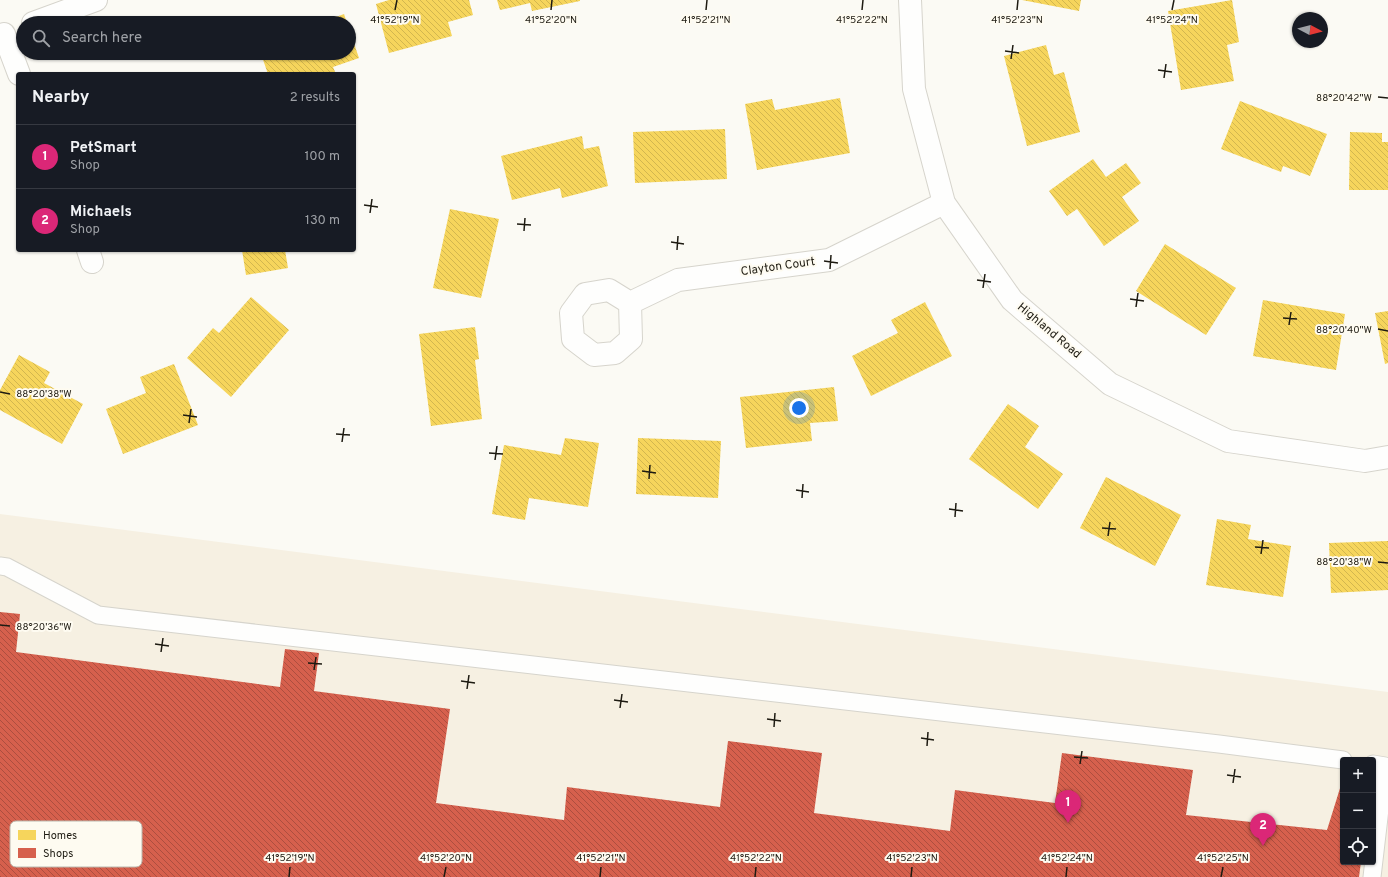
<!DOCTYPE html>
<meta charset="utf-8">
<style>
:root{--surface:#171b24;--page:#20242c;--text:#f1f3f6;--muted:#9ea1a6;--line:#363941;--accent:#db2777}
body{margin:0;font-family:Overpass,sans-serif;background:var(--page);color:var(--text)}
.controls{position:absolute;right:12px;bottom:12px;display:grid;overflow:hidden;border-radius:4px;box-shadow:0 1px 3px #0004}
.controls button{width:36px;height:36px;display:grid;place-items:center;padding:0;border:0;border-bottom:1px solid var(--line);background:var(--surface);color:var(--text);font:20px sans-serif}
.compass{position:absolute;left:1292px;top:12px;width:36px;height:36px;border-radius:50%;background:var(--surface);box-shadow:0 1px 3px #0004;rotate:97deg}
.you{position:absolute;left:799px;top:408px;width:14px;height:14px;margin:-10px;border:3px solid #fff;border-radius:50%;background:#1a73e8;box-shadow:0 0 0 6px #1a73e833}
.badge{display:grid;place-items:center;width:26px;height:26px;border-radius:50%;background:var(--accent);color:#fff;font-size:13px;font-weight:700}
.pin{position:absolute;translate:-50% -33px;filter:drop-shadow(0 1px 2px #0008)}
.pin::after{content:'';position:absolute;top:21px;width:14px;height:12px;background:inherit;clip-path:polygon(0 0,100% 0,50% 100%)}
.list{margin:0;padding:0;list-style:none}
h2{display:flex;justify-content:space-between;align-items:center;height:52px;margin:0;padding:0 16px;font-size:17px}
h2 small{font-size:13px;font-weight:400;color:var(--muted)}
.list li{display:grid;grid-template-columns:26px 1fr auto;gap:12px;align-items:center;box-sizing:border-box;height:64px;padding:0 16px;border-top:1px solid var(--line)}
.list b{display:block;font-size:15px;white-space:nowrap}
.list p{margin:0;font-size:13px;white-space:nowrap;color:var(--muted)}
.list em{font-size:13px;font-style:normal;color:var(--muted)}
.icon{flex:none;width:22px;height:22px;fill:none;stroke:currentColor;stroke-width:2;stroke-linecap:round;stroke-linejoin:round}
.map{position:relative;flex:none;width:1388px;height:877px;overflow:hidden}
.search{position:absolute;background:var(--surface);box-shadow:0 1px 3px #0004;left:16px;top:16px;width:340px;height:44px;display:flex;align-items:center;gap:10px;box-sizing:border-box;padding:0 14px;border-radius:22px;color:var(--muted);font-size:15px}
.panel{position:absolute;background:var(--surface);box-shadow:0 1px 3px #0004;left:16px;top:72px;width:340px;height:180px;border-radius:4px}
.map>svg:first-child{display:block}
.commercial{fill:#f6f0e2;fill-rule:evenodd}
.homes{fill:url(#homes-back-hatch)}
.shops{fill:url(#shops-back-hatch)}
.lines{fill:none;stroke-linecap:round;stroke-linejoin:round}
.service-casing{stroke:#d6d4cc;stroke-width:19}
.minor-casing{stroke:#d6d4cc;stroke-width:24}
.service{stroke:#fefefd;stroke-width:17}
.minor{stroke:#fefefd;stroke-width:22}
.ticks{fill:none;stroke:#1e1b12;stroke-width:1.5}
.labels{text-anchor:middle;dominant-baseline:central;stroke-width:4;stroke-linejoin:round;paint-order:stroke}
.street-label{font-size:12px;fill:#1e1b12;stroke:#fefbf1}
.key{fill:#fefbf1;stroke:#bbb8ae;stroke-width:1}
.key-label{font-size:11px;fill:#1e1b12}
.ticks-label{font-size:10px;text-anchor:middle;fill:#1e1b12;stroke:#fefbf1;stroke-width:4;stroke-linejoin:round;paint-order:stroke}
</style>
<div class="map">
<svg width="1388" height="877" viewBox="0 0 1388 877">
<defs>
<pattern id="homes-back-hatch" width="6" height="6" patternUnits="userSpaceOnUse"><rect width="6" height="6" fill="#f6d55c"/><path d="M-1 5l2 2M0 0l6 6M5-1l2 2" fill="none" stroke="#d2b64f"/></pattern>
<pattern id="shops-back-hatch" width="6" height="6" patternUnits="userSpaceOnUse"><rect width="6" height="6" fill="#d6604d"/><path d="M-1 5l2 2M0 0l6 6M5-1l2 2" fill="none" stroke="#ad4e3f"/></pattern>
</defs>
<rect width="100%" height="100%" fill="#fbfaf4"/>
<!-- commercial -->
<path class="commercial" d="M0,514L1388,692V877H0ZM1343,760H1373V862H1343Z"/>
<!-- homes -->
<path class="homes" d="M389,0H469L473,15L448,22L452,36L389,53L376,4Z
M497,0H580V1L532,11L530,3L500,10Z
M1022,0H1081L1079,11Z
M1232,0L1239,42L1227,45L1234,81L1181,90L1168,11Z
M344,14L347,23H320Z
M349,29L359,58L333,67L336,74H268L261,54L266,53H349Z
M1046,45L1054,75L1064,72L1080,132L1027,146L1004,56Z
M840,98L850,153L757,170L745,104L772,99L775,110Z
M1240,101L1327,134L1310,176L1283,166L1281,172L1221,149Z
M725,129L727,179L635,183L633,132Z
M1350,132L1382,133V142H1388V190H1349Z
M582,136L584,149L599,146L608,186L562,198L560,188L512,200L501,156Z
M1093,159L1106,177L1126,163L1141,183L1122,197L1139,221L1104,246L1077,209L1067,216L1049,191Z
M450,209L499,219L481,298L433,288Z
M1165,244L1236,288L1206,335L1136,291Z
M242,250H285L288,268L246,275Z
M251,297L289,330L231,397L187,358L213,328L219,333Z
M1263,300L1345,314L1336,370L1253,356Z
M925,302L952,356L871,396L852,356L898,333L891,320Z
M1388,311V363L1385,364L1375,313Z
M475,327L479,359L475,360L482,419L431,426L419,334Z
M19,355L50,372L44,383L83,404L62,444L0,410V390Z
M174,364L198,425L123,454L106,409L146,393L140,377Z
M834,387L838,421L810,423L812,441L746,448L740,397Z
M1008,404L1039,426L1025,447L1063,474L1038,509L969,459Z
M565,438L599,443L588,507L529,498L525,520L492,514L504,445L561,455Z
M638,438L721,441L718,498L636,494Z
M1106,477L1181,515L1155,566L1080,528Z
M1217,519L1251,525L1248,539L1291,546L1283,597L1206,585Z
M1388,541V590L1331,593L1329,543Z"/>
<!-- shops -->
<path class="shops" d="M0,612L20,614L16,652L280,687L285,649L319,653L314,691L450,709L436,803L564,820L567,787L720,807L728,741L822,753L814,813L950,831L955,790L1055,803L1062,753L1193,770L1186,815L1327,830L1341,785H1343V862H1361L1359,877H0Z"/>
<g class="lines">
<defs>
<path id="service" d="M0,566L7,567L98,615L1219,744L1343,760
M1372,877L1385,766L1373,764"/>
<path id="minor" d="M910,0L914,89L944,203L1012,300L1110,384L1228,441L1365,461L1388,457
M33,23L96,0
M4,34L19,74
M88,250L92,262
M630,303L631,339L615,353L594,355L573,339L571,313L585,294L609,290L630,303L678,280L829,260L944,203"/>
</defs>
<!-- service casing -->
<use href="#service" class="service-casing"/>
<!-- minor casing -->
<use href="#minor" class="minor-casing"/>
<!-- service -->
<use href="#service" class="service"/>
<!-- minor -->
<use href="#minor" class="minor"/>
</g>
<!-- ticks -->
<path class="ticks" d="M395,10L397,0M551,10L552,0M706,10L707,0M862,10L863,0M1017,10L1018,0M1172,10L1174,0M1005,51L1019,53M1011,59L1013,45M1158,70L1172,72M1164,78L1166,64M1378,97L1388,98M364,205L378,207M370,213L372,199M517,224L531,225M524,231L525,218M671,242L684,244M677,250L678,236M824,261L838,263M830,269L831,255M977,280L991,282M983,288L985,274M1130,299L1144,301M1136,307L1138,293M1283,318L1297,319M1289,325L1291,312M1378,329L1388,331M0,392L10,394M183,415L197,417M189,423L191,409M336,434L350,435M342,442L344,428M489,453L503,454M495,460L497,446M642,471L656,473M649,479L650,465M796,490L809,492M802,498L803,484M949,509L963,511M955,517L956,503M1102,528L1116,529M1108,536L1110,522M1255,547L1269,548M1261,554L1263,540M1378,562L1388,563M0,625L10,626M155,644L169,646M161,652L163,638M308,663L322,664M314,670L316,657M461,681L475,683M467,689L469,675M614,700L628,702M620,708L622,694M767,719L781,721M774,727L775,713M921,738L934,740M927,746L928,732M1074,757L1088,758M1080,764L1082,751M1227,775L1241,777M1233,783L1235,769M289,877L290,867M444,877L446,867M600,877L601,867M755,877L756,867M911,877L912,867M1066,877L1067,867M1221,877L1223,867"/>
<g class="labels">
<!-- street labels -->
<g class="street-label">
<text transform="translate(778 267) rotate(-8)">Clayton Court</text>
<text transform="translate(1049 331) rotate(40)">Highland Road</text>
</g>
</g>
<!-- legend -->
<rect x="10" y="821" width="132" height="46" rx="6" class="key"/>
<rect x="18" y="830" width="18" height="10" fill="#f6d55c"/>
<rect x="18" y="848" width="18" height="10" fill="#d6604d"/>
<g class="key-label">
<text x="43" y="839">Homes</text>
<text x="43" y="857">Shops</text>
</g>
<g class="ticks-label">
<text x="395" y="23">41°52'19"N</text>
<text x="551" y="23">41°52'20"N</text>
<text x="706" y="23">41°52'21"N</text>
<text x="862" y="23">41°52'22"N</text>
<text x="1017" y="23">41°52'23"N</text>
<text x="1172" y="23">41°52'24"N</text>
<text x="1344" y="101">88°20'42"W</text>
<text x="1344" y="333">88°20'40"W</text>
<text x="44" y="397">88°20'38"W</text>
<text x="1344" y="565">88°20'38"W</text>
<text x="44" y="630">88°20'36"W</text>
<text x="290" y="861">41°52'19"N</text>
<text x="446" y="861">41°52'20"N</text>
<text x="601" y="861">41°52'21"N</text>
<text x="756" y="861">41°52'22"N</text>
<text x="912" y="861">41°52'23"N</text>
<text x="1067" y="861">41°52'24"N</text>
<text x="1223" y="861">41°52'25"N</text>
</g>
</svg>
<div class="controls">
<button>+</button>
<button>−</button>
<button><svg class="icon" aria-label="locate" viewBox="0 0 24 24"><circle cx="12" cy="12" r="6"/><path d="M12 2v4M12 18v4M2 12h4M18 12h4"/></svg></button>
</div>
<svg class="compass" viewBox="-18 -18 36 36"><path d="M0-13l5 13h-10z" fill="#e53935"/><path d="M0 13l5-13h-10z" fill="#9ea1a6"/></svg>
<div class="you"></div>
<div class="pin badge" style="left:1068px;top:823px">1</div>
<div class="pin badge" style="left:1263px;top:846px">2</div>
<div class="search"><svg class="icon" aria-label="search" viewBox="0 0 24 24"><circle cx="10" cy="10" r="6"/><path d="M15 15l6 6"/></svg>Search here</div>
<section class="panel">
<h2>Nearby<small>2 results</small></h2>
<ul class="list">
<li><span class="badge">1</span><div><b>PetSmart</b><p>Shop</p></div><em>100 m</em></li>
<li><span class="badge">2</span><div><b>Michaels</b><p>Shop</p></div><em>130 m</em></li>
</ul>
</section>
</div>
